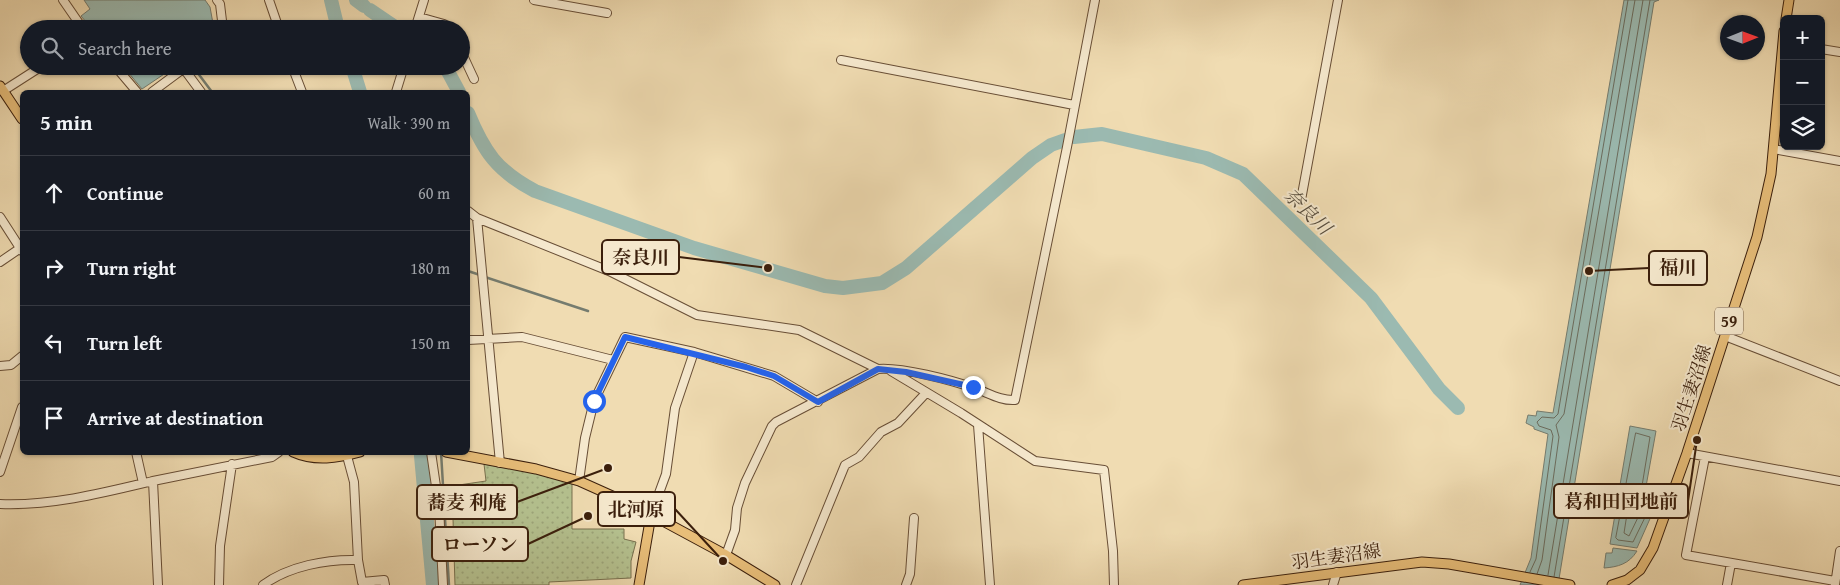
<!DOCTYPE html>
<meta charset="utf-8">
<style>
:root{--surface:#171b24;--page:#20242c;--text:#f1f3f6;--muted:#9ea1a6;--line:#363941}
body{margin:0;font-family:"Gentium Book Plus","Noto Serif JP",serif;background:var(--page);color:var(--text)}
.controls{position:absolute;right:15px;top:15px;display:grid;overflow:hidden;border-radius:8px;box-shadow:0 1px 4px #0004}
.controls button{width:45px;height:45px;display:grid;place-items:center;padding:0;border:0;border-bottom:1px solid var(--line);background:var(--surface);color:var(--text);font:25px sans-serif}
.compass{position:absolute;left:1720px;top:15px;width:45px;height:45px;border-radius:50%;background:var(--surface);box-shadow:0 1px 4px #0004;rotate:89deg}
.stop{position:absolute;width:15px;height:15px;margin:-11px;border:4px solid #2563eb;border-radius:50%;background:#fff}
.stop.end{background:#2563eb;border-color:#fff;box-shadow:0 1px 5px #0008}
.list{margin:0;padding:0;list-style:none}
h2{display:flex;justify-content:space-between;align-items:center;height:65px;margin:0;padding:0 20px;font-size:21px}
h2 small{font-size:16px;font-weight:400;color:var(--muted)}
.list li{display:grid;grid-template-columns:32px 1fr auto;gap:15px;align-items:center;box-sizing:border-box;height:75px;padding:0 20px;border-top:1px solid var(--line)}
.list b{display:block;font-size:19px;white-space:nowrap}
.list em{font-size:16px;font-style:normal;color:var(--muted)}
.icon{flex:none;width:28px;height:28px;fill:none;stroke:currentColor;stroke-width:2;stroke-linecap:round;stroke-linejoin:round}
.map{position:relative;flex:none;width:1840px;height:585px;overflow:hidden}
.search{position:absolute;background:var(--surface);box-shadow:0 1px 4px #0004;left:20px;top:20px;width:450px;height:55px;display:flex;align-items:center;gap:12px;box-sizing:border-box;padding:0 18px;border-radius:28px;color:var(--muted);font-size:19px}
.panel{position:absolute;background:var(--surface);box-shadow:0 1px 4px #0004;left:20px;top:90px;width:450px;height:365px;border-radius:8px}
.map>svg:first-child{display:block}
.grass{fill:url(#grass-dots);stroke:#78704e}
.water{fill:#9bbab1;stroke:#757c6f}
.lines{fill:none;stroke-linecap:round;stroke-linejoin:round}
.shore{stroke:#6b6c5e;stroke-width:1}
.stream{stroke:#757c6f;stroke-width:2.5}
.river{stroke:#9bbab1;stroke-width:14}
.minor-casing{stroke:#684e36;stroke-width:10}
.major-casing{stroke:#3b1f0c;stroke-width:11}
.minor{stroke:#f5e8cd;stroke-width:8}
.major{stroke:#e8be79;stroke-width:9}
.route{stroke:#2563eb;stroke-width:6}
.labels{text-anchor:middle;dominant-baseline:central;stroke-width:4;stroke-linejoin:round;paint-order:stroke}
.shield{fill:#f5e8cd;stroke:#735b46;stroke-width:1}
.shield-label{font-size:16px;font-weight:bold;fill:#3b1f0c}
.street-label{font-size:18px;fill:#3b1f0c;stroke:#f5e8cd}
.water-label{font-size:19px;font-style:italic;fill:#584e3e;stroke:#f5e8cd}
.leader{fill:none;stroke:#3b1f0c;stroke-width:2}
.callout-dot{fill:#3b1f0c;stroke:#f5e8cd;stroke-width:2}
.callout{fill:#f5e8cd;stroke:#3b1f0c;stroke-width:2}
.callout-label{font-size:19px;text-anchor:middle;font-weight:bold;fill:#3b1f0c}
</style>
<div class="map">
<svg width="1840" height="585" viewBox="0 0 1840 585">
<defs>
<pattern id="grass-dots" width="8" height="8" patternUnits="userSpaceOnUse" patternTransform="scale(1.25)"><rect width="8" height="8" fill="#b5c290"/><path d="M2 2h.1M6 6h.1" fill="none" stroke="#9da67b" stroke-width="1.8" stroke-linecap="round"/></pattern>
</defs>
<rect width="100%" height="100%" fill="#f0dcb2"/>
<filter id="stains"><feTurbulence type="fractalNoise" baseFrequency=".004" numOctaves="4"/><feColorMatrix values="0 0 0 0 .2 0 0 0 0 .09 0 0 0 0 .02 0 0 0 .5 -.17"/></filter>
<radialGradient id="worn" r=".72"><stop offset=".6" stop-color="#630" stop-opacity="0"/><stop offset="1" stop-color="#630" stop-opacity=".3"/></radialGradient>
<!-- grass -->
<path class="grass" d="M484,464L535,473L572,482V529H624V539L636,542L631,561V578L549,582V585H455L452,486L486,481Z"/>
<!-- water -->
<path class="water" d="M84,0H205L210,7L214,29H92L81,16L90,9Z
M1624,0H1659L1654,2L1558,585H1520L1531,558L1548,434L1534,429V427L1526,423L1528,415L1536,416L1537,411L1553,413Z
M123,66H176L142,89Z
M1630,426L1656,431L1645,492L1661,494L1637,548L1610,544Z
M1613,548L1637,551C1629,564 1618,567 1604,568L1606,553H1612Z"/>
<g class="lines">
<!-- shore -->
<path class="shore" d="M1636,433L1650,437L1641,492L1643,496L1653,501L1633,542L1618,540L1616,538Z
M1633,493L1644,505L1629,536L1624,533L1630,495Z
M1530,572L1536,559L1553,436L1551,430L1539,426L1537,422L1542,417L1554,418L1558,414L1628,0
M1537,574L1542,560L1559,437L1556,425L1564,414L1635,0
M1548,575L1643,0
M1554,577L1650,0"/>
<!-- stream -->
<path class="stream" d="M194,68L212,92
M468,271L480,275
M485,277L588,311
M441,452L449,585"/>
<!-- river -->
<path class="river" d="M331,0L338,29
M356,0L364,6
M370,10L398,29
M352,66L360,92
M445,66L459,92
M468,113C484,152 497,171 535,191L694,248L825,286L843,288L882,283L906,268L1032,158L1051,145L1065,140
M1074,137L1102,134L1206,158L1243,174L1371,298L1439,389L1458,408
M421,456L433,585"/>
<defs>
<path id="minor" d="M63,0L83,29
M217,0L220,4L223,29
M269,0L279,29
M534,0L607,13
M419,17L444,24L449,29
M415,29L424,0
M1821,49L1840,52
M461,51L474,79
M841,60L1074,105
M115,66L137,92
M292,66L302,92
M184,69L201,92
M3,91L42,66
M152,92L187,66
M396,92L404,66
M1773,149L1840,161
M1301,200L1338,0
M468,211L477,218L609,271L697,315L799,330L878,369L776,422L772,426L745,483L737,508L735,530L726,555
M0,217L22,251
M477,218L500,463
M0,262L22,247
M1725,336L1840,381
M468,340L522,337L613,360
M0,366L11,365L22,356
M878,369C902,367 951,380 974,388C987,392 1000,401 1015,400L1067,147L1095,0
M891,371L961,413L1035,461L1104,470L1113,551L1114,585
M978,425L990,585
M136,452L143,483
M431,452L439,507L443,585
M1687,453L1840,481
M1705,457L1686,555L1835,581
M0,472L22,407
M579,481L585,438L594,401L625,337L694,352
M0,504C52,506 103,493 153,481
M651,515L666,474L675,408L694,352L774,376L818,402
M358,560L362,582L384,580L385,585
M158,585L153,481L272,457L279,452
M219,585L220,546L232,464
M263,585C289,566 327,559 358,560L354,482L347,456
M796,585L845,465L859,457L881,432L898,423L926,393
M906,585L910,574L914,518
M1333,585L1337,572
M1727,585L1731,563
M1835,585L1840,551"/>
<path id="major" d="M1786,19L1789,0
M0,86L22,119
M293,452C315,462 338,458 360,452
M446,452L536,469L579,481L637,507L726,555L775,585
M639,585L651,515
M1243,585L1422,562L1449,564L1570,585
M1612,585L1627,580L1640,570L1653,548L1687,453L1757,237L1771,174L1784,31"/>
</defs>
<!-- minor casing -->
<use href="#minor" class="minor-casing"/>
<!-- major casing -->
<use href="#major" class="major-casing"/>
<!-- minor -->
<use href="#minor" class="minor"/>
<!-- major -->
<use href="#major" class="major"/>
</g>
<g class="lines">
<!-- route -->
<path class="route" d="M594,401L625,337L746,367L774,376L818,402L878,369L906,372L973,387"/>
</g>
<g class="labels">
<!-- shield labels -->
<rect class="shield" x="1715" y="307.5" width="28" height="27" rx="4"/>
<g class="shield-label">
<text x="1729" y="321">59</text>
</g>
<!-- street labels -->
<g class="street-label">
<text transform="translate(1691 388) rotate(-72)">羽生妻沼線</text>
<text transform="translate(1336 556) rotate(-8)">羽生妻沼線</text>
</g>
<!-- water labels -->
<g class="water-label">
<text transform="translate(1308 211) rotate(44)">奈良川</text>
</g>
</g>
<!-- callouts -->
<path class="leader" d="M768 268L679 257M1589 271L1649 268M1697 440L1688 501M608 468L517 502M723 561L675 509M588 516L528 544"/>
<g class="callout-dot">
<circle cx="768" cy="268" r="5"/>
<circle cx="1589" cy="271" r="5"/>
<circle cx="1697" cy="440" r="5"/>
<circle cx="608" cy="468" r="5"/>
<circle cx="723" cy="561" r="5"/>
<circle cx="588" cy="516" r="5"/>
</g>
<g class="callout">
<rect x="602" y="240" width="77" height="34" rx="5"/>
<rect x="1649" y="251" width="58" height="34" rx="5"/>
<rect x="1554" y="484" width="134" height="34" rx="5"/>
<rect x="417" y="485" width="100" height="34" rx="5"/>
<rect x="598" y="492" width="77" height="34" rx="5"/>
<rect x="432" y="527" width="96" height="34" rx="5"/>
</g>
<g class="callout-label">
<text x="641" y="264">奈良川</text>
<text x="1678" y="274">福川</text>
<text x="1621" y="508">葛和田団地前</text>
<text x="467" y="509">蕎麦 利庵</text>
<text x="636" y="516">北河原</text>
<text x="480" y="551">ローソン</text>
</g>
<rect width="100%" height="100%" filter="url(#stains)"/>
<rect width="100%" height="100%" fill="url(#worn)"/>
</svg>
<div class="controls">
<button>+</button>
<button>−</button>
<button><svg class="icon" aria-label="layers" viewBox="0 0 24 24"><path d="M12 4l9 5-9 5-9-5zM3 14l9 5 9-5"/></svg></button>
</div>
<svg class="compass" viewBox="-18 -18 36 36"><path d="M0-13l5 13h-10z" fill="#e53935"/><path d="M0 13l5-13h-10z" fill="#9ea1a6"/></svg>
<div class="stop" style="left:594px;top:401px"></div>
<div class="stop end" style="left:973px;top:387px"></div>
<div class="search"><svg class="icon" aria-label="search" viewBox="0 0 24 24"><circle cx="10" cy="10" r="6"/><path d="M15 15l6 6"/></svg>Search here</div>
<section class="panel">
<h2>5 min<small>Walk · 390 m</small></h2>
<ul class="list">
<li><svg class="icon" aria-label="ahead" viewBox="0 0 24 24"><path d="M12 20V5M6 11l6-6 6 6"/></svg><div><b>Continue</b></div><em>60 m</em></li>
<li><svg class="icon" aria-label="right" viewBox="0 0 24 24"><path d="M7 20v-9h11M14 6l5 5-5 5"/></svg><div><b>Turn right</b></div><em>180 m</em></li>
<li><svg class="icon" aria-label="left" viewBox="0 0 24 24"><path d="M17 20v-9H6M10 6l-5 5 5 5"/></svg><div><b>Turn left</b></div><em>150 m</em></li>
<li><svg class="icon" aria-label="arrive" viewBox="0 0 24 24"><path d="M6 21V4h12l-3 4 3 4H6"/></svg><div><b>Arrive at destination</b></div></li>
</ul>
</section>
</div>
